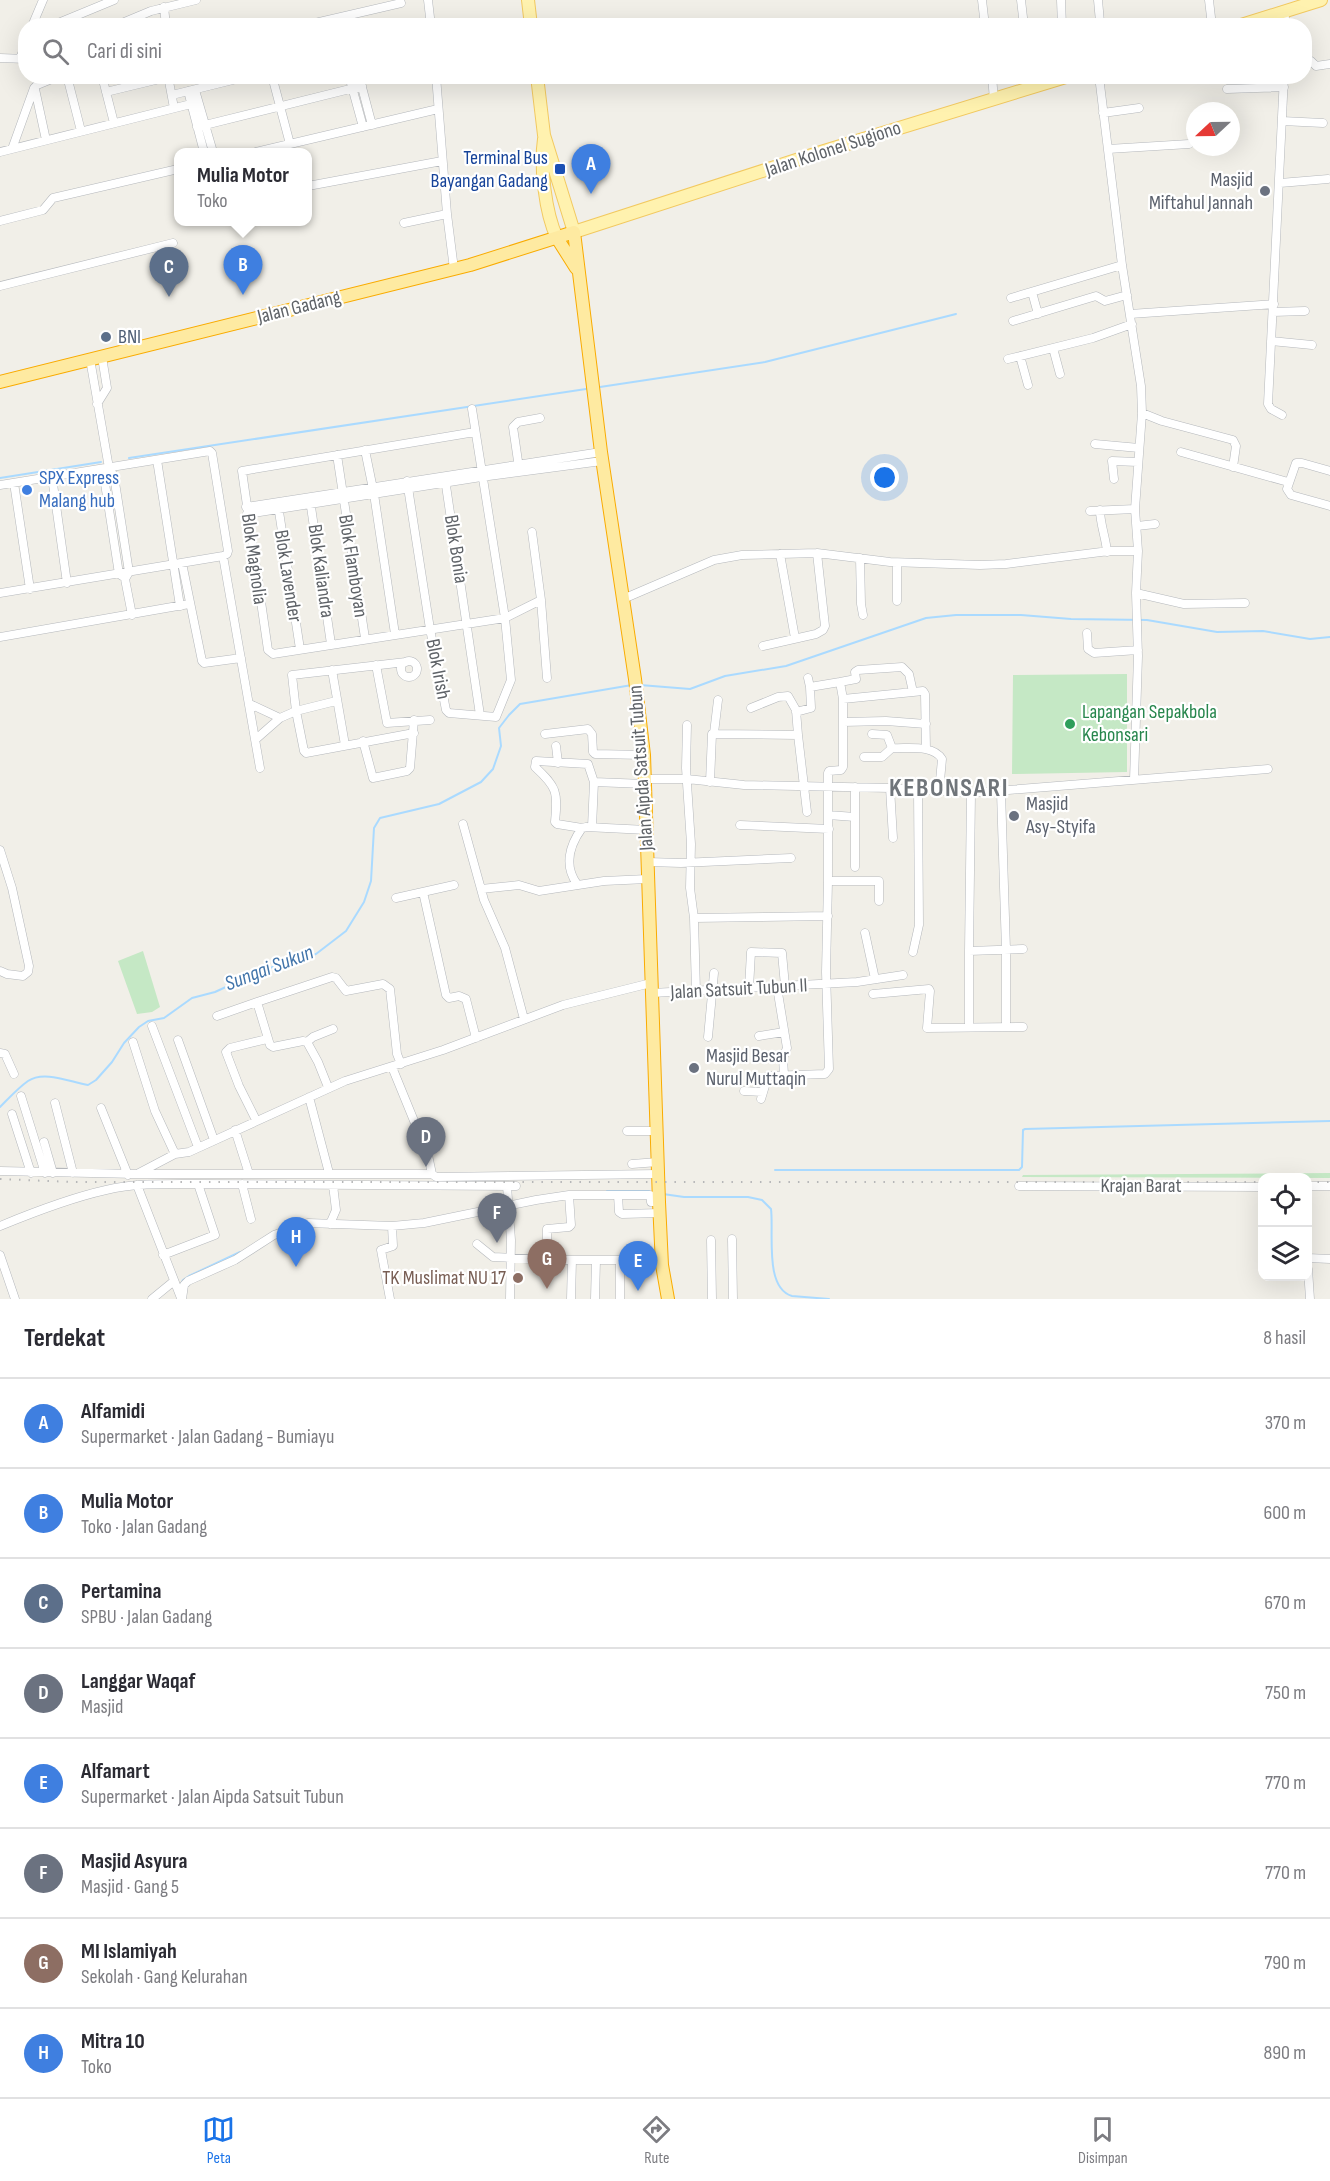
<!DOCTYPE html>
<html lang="id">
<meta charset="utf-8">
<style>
:root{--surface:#fff;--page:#f7f7f7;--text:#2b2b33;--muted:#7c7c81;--line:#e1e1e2;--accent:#1a73e8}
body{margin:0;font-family:"Sofia Sans Condensed",sans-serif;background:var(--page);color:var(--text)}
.controls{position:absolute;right:18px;bottom:18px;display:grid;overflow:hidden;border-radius:12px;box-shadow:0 6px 24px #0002}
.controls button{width:54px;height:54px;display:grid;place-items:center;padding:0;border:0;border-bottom:2px solid var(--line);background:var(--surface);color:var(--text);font:30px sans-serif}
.compass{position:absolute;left:1186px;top:102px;width:54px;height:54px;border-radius:50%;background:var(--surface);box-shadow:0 6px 24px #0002;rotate:248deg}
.you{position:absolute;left:885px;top:478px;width:21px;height:21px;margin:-15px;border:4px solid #fff;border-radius:50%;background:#1a73e8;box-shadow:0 0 0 9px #1a73e833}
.badge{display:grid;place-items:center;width:39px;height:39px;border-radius:50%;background:var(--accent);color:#fff;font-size:20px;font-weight:700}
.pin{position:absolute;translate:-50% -50px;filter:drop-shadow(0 2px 3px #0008)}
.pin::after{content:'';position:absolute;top:32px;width:21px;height:18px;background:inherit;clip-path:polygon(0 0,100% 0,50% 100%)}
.popup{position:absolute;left:174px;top:148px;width:138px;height:78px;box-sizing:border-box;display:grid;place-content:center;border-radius:12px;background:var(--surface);filter:drop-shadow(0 2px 4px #0005);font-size:20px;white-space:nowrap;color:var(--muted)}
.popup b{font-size:22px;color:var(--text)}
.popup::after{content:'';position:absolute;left:50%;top:100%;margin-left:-12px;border:12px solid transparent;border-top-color:var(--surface)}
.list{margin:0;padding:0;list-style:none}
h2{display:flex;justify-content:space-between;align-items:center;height:78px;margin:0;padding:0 24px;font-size:26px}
h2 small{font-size:20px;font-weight:400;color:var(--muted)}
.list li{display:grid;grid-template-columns:39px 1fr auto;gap:18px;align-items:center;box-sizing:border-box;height:90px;padding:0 24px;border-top:2px solid var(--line)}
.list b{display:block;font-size:22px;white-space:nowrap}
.list p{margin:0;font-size:20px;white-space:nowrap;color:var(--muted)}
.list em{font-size:20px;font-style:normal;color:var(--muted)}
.icon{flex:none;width:33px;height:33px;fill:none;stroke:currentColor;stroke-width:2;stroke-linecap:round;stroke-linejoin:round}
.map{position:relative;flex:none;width:1330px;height:1299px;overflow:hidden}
.search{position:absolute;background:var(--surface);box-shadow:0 6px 24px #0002;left:18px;right:18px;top:18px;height:66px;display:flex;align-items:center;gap:15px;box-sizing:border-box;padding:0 21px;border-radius:24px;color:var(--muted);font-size:22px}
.sheet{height:798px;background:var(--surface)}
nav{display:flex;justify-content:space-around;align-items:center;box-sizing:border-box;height:84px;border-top:2px solid var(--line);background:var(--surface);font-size:16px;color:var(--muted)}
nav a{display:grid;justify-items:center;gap:3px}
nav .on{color:var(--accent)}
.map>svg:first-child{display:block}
.green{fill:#c5e8c5}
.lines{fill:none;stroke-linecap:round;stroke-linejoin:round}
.stream{stroke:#aadaff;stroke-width:2}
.minor-casing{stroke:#b5b8bc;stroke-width:9}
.primary-casing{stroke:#f2c960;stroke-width:14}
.trunk-casing{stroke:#f9ab00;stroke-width:14}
.minor{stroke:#fff;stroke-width:8}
.primary{stroke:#fff2af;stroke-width:12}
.trunk{stroke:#feeaa1;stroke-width:12}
.rail{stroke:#b6b7b8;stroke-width:2;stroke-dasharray:1.5 8;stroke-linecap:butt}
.transit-dot{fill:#1a4fb4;stroke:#fff;stroke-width:2}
.worship-dot{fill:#6b7280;stroke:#fff;stroke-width:2}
.service-dot{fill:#5c6f8a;stroke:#fff;stroke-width:2}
.shop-dot{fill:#3f7fe0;stroke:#fff;stroke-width:2}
.leisure-dot{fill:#2e9e5b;stroke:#fff;stroke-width:2}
.education-dot{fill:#8d6e63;stroke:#fff;stroke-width:2}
.labels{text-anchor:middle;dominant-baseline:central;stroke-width:4.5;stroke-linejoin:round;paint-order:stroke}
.street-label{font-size:20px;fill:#5f6368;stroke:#fff}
.transit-label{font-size:20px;fill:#164399;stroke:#fff;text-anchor:end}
.worship-label{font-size:20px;fill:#5b616d;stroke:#fff;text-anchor:start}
.service-label{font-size:20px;fill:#4e5e75;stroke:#fff;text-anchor:start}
.shop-label{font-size:20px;fill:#366cbe;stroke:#fff;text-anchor:start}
.leisure-label{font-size:20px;fill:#27864d;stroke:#fff;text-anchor:start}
.education-label{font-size:20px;fill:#785e54;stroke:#fff;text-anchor:end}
.water-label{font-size:21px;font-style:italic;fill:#4174aa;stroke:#fff}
.district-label{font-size:26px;font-weight:bold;letter-spacing:1.5px;fill:#70757a;stroke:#fff}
</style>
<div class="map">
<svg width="1330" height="1299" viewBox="0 0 1330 1299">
<rect width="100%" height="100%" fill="#f1efe8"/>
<!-- green -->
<path class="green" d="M1127,674V772L1012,774L1013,675Z
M143,951L160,1007L152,1012L137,1014L118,961Z
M1330,1173V1178L1022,1177L1023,1175Z"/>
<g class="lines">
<!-- stream -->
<path class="stream" d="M600,387L765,362L956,314
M129,458L586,389
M0,478L101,462
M640,685L690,689L725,676L786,666L926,618L956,615H1021L1071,619L1147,620L1217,632L1263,631L1310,639L1330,637
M0,1107C9,1098 18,1088 28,1081C44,1070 70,1082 88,1085L96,1080L112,1062L124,1043L139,1027L148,1021L164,1018L192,998L215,992L263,970L316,954L346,931L364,902L371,881L374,828L380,818L439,804L481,782L493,769L501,746L499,728L509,715L520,704L632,685
M775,1170H1019L1022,1167L1023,1130L1025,1129L1330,1121
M607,1191H649
M663,1194L684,1197H748L762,1200L771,1209C774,1232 764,1288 792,1296L829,1299
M287,1227L304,1221
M179,1288L183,1280L189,1276L240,1252"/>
<defs>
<path id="minor" d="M428,0L431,26
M982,0L985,26
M1021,0L1024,26
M1061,0L1062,26
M1098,0L1100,22L1098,26
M1209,0L1212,26
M164,7L166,26
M1284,11L1286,26
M32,26L43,0
M51,26L114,0
M115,26L151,11L196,0
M302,26L401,3
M0,58L26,59
M20,59L26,42
M1304,61H1311L1316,66L1330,64
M67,76L81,131
M102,76L114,123
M168,76L174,108
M272,76L290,144
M349,76L363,127
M359,76L372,125
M436,76L447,214L454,269
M992,76L994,100
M1099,76L1122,265L1141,386L1142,413L1135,509L1138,551L1136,593L1138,656L1134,780
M35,89L46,140
M1227,89L1284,87
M195,90L213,152
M188,91L204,152
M106,92L168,77
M172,95L249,76
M1103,113L1139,108
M1282,121L1323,123
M197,127L362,86
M12,149L34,88L37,85L59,76
M1108,149L1189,144
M0,152L191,104
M256,152L438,109
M1280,183L1328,179
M308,186L442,161
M0,221L43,210L53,198L178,169
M404,223L447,214
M0,286L173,243
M1032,292L1038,314
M1011,298L1122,265
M1273,312L1305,311
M1130,314L1274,304
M1013,321L1096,296L1105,301L1127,295
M1271,341L1312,345
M1053,348L1060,374
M1020,356L1028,385
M90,359L109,468L114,476L129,572L125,579L132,615
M1008,359L1093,338L1132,324
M97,404L107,388L102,357
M1142,413L1162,421L1233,440L1236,446L1233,467
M1282,415L1271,409L1268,404L1284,76
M475,432L242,471L268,650L273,654L505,618L541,600
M1095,444L1139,448
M365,450L374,494L395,634
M1181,452L1288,482
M337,455L365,638
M157,460L180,606
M109,468L104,477L119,574L122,576
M519,468L513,427L518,422L540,418
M1330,471L1302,463H1296L1287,489L1291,495L1330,506
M52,477L67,583
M445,479L480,715
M1114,479L1112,461L1138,462
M407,481L430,629L446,710L449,713L496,717L511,680L505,618L472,409
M14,483L30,589
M0,485L210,451L212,453L228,551L227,554L223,556L0,593
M310,500L331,644
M278,505L300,649
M246,507L601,452
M1100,510C1100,524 1106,538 1107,552
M1090,511L1135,509
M247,514L481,477L602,461
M1137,526L1155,524
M532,532L541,600L547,678
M780,554L795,638
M223,556L260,768
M860,558L861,604L863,615
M182,563L202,661L204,663L241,658
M897,563V601
M1136,593L1184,604L1245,603
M623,599L714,560L742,555L817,553L890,562L980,565L1006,564L1109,551H1138
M1087,633L1088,649L1094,653L1138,650
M0,637L189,604
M763,646L816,634L823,630L825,626L817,553
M401 669a8 8 0 1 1 16 0a8 8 0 1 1-16 0Z
M376,665L387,723L430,720
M332,670L345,745
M808,678L810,687L840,682
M843,699L923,691L925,694L926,749
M336,701L296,711L304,751L306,753L414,733
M250,704L280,718L296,711L292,675L406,662
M751,708L778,697L788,696L796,710L798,735
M796,712L811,708L810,687
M843,722L886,721L926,724
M687,725L686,768L691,844L690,888L694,918L696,992
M714,733L718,700
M545,734L588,729L592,734L593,752L595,754L644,755
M872,734L887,735L892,748
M256,739L280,718
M363,741L373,778L407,771L410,768L414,720
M556,746L558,763
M864,757H882L892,748C907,749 933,744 942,759L939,792
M645,779H687L744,785L890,788L971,793L1268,769
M594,782L645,784
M710,782L712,734L798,735L807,812
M855,787V817
M890,788L893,838
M1001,792L1006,950V1027
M828,815L855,817V867
M463,824L484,900L505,948L524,1019
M740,825L829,829
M582,828L557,824L555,822C558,792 557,787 535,767L536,761L588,764L594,782L592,827
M0,850L12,888L29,966L28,972L23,976L7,974L0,971
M648,862L681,863L791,858
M828,881H879V901
M577,884C564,866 569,846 582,828L586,827L647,830
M481,889L519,885L539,891L604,881L647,879
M423,892L446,995L449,998L459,996L466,999L476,1038
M396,898L454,885
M694,918L828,916
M865,933L875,979
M969,951L971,793
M913,952L919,925L918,789
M777,987L787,1048L783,1058L784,1075
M749,988L751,952L782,953L785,986
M652,993L857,982L903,975
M873,994L929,989L930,991L927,1028L1023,1027
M257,1002L332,977L336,978L346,991L383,984L390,989L397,1054L401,1064
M217,1016L257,1002L270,1045L273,1047L303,1041L307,1042L318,1062L328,1087
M152,1026L198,1147
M969,1027V951L1023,949
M759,1036L784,1032
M708,1037L714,973
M178,1040L214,1140
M133,1042L155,1111L175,1154
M307,1042L313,1037L333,1029
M0,1053L5,1054L14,1074
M392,1067L428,1155L432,1174
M744,1091L763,1092
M21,1096L45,1173
M309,1097L329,1173
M761,1099L768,1076L825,1074L829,1069L826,972L828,881V773L829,771L841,770L843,767V699L840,682L856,679L855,672L858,670L902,667L909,674L913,692
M55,1103L73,1173
M101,1108L128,1175
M12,1114L31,1173
M256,1120L239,1086L226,1052L230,1048L267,1039
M235,1130L249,1174
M627,1131H657
M44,1142L53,1173
M632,1164L658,1162
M0,1171L137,1174L175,1154L189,1152L345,1081L443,1050L563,1005L651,983
M139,1174H432L436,1177L658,1174
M198,1184L516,1186
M242,1184L251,1219
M137,1185L181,1298
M507,1186L511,1240L510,1299
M1019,1186L1262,1187
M1308,1186H1330
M618,1195L619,1212L622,1214L660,1213
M330,1224L336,1210L333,1185
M0,1226C34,1212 70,1198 106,1190C135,1183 168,1184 198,1184L215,1235L163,1255
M732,1239L733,1299
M711,1240L712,1299
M477,1244L493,1257L552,1260H662
M0,1255L15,1299
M1308,1258L1330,1259
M547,1260V1229L569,1227L571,1225L569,1195
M1308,1269L1310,1299
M152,1299L174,1281
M182,1299L184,1285L188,1281L235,1260L274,1235L308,1223L392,1226L424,1223L536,1200L569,1195H650L651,1202H659
M390,1299L381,1250L393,1246L392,1226
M571,1299L572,1260
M595,1299L596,1260
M620,1299V1260"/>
<path id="primary" d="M528,0L531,26
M1238,26L1321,0
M537,76L544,135L574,232L821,152L1069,76
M544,139C540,167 545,212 557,238"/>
<path id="trunk" d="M557,238L576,268
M0,382L470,265L574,232L601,452L635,679L644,755L659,1202L662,1265L668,1299"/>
</defs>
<!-- minor casing -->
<use href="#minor" class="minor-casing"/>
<!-- primary casing -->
<use href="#primary" class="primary-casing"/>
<!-- trunk casing -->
<use href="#trunk" class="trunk-casing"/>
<!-- minor -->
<use href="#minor" class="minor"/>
<!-- primary -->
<use href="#primary" class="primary"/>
<!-- trunk -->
<use href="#trunk" class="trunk"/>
<!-- rail -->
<path class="rail" d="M0,1179L72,1182H1262
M1308,1182H1330"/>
</g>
<!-- markers -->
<rect class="transit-dot" x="554" y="163" width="12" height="12" rx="3"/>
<g class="worship-dot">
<circle cx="1265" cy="191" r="6"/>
<circle cx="1014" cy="816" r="6"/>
<circle cx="694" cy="1068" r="6"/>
</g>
<circle class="service-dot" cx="106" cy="337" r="6"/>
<circle class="shop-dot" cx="27" cy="490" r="6"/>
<circle class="leisure-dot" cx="1070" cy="724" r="6"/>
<circle class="education-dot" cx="518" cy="1278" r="6"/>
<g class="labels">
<!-- street labels -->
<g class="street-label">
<text transform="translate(833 149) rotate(-18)">Jalan Kolonel Sugiono</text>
<text transform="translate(299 307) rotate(-14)">Jalan Gadang</text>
<text transform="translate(456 549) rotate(81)">Blok Bonia</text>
<text transform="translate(254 559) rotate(82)">Blok Magnolia</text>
<text transform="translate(353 566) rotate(81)">Blok Flamboyan</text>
<text transform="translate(321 571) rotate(82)">Blok Kaliandra</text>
<text transform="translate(288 576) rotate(81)">Blok Lavender</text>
<text transform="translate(438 669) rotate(79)">Blok Irish</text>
<text transform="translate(641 768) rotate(-94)">Jalan Aipda Satsuit Tubun</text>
<text transform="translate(739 989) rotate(-3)">Jalan Satsuit Tubun II</text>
<text x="1141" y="1186">Krajan Barat</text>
</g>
<!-- transit labels -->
<g class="transit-label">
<text x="548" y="158">Terminal Bus<tspan x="548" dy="23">Bayangan Gadang</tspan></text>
</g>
<!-- worship labels -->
<g class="worship-label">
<text x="1253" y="180" text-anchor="end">Masjid<tspan x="1253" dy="23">Miftahul Jannah</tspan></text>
<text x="1026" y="804">Masjid<tspan x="1026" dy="23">Asy-Styifa</tspan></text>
<text x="706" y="1056">Masjid Besar<tspan x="706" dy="23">Nurul Muttaqin</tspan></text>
</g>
<!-- service labels -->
<g class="service-label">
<text x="118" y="337">BNI</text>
</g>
<!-- shop labels -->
<g class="shop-label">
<text x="39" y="478">SPX Express<tspan x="39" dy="23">Malang hub</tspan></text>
</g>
<!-- leisure labels -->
<g class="leisure-label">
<text x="1082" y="712">Lapangan Sepakbola<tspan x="1082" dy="23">Kebonsari</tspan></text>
</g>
<!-- education labels -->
<g class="education-label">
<text x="506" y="1278">TK Muslimat NU 17</text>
</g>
<!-- water labels -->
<g class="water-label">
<text transform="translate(269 968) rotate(-21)">Sungai Sukun</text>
</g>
<!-- district labels -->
<g class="district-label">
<text x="949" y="788">KEBONSARI</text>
</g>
</g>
</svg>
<div class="controls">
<button><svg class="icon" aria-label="locate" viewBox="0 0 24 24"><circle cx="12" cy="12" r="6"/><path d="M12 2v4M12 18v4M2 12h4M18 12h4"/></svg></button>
<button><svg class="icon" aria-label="layers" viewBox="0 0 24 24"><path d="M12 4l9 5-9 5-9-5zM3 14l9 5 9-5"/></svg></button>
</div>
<svg class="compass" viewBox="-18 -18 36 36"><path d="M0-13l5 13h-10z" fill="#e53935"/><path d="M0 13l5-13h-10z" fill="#7c7c81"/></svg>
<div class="you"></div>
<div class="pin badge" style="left:591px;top:194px;background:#3f7fe0">A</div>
<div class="pin badge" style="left:243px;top:295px;background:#3f7fe0">B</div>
<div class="popup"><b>Mulia Motor</b>Toko</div>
<div class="pin badge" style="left:169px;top:297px;background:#5c6f8a">C</div>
<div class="pin badge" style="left:426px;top:1167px;background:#6b7280">D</div>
<div class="pin badge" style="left:638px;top:1291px;background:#3f7fe0">E</div>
<div class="pin badge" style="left:497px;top:1243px;background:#6b7280">F</div>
<div class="pin badge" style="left:547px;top:1289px;background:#8d6e63">G</div>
<div class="pin badge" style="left:296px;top:1267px;background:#3f7fe0">H</div>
<div class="search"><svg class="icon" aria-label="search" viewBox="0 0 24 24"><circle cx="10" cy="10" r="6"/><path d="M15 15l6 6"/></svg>Cari di sini</div>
</div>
<section class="sheet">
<h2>Terdekat<small>8 hasil</small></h2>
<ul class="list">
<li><span class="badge" style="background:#3f7fe0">A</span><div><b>Alfamidi</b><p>Supermarket · Jalan Gadang - Bumiayu</p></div><em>370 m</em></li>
<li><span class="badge" style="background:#3f7fe0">B</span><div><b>Mulia Motor</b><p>Toko · Jalan Gadang</p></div><em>600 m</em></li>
<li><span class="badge" style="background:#5c6f8a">C</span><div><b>Pertamina</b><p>SPBU · Jalan Gadang</p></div><em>670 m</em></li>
<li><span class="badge" style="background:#6b7280">D</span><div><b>Langgar Waqaf</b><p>Masjid</p></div><em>750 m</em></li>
<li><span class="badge" style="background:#3f7fe0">E</span><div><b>Alfamart</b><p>Supermarket · Jalan Aipda Satsuit Tubun</p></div><em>770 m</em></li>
<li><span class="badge" style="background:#6b7280">F</span><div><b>Masjid Asyura</b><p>Masjid · Gang 5</p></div><em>770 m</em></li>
<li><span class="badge" style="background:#8d6e63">G</span><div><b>MI Islamiyah</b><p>Sekolah · Gang Kelurahan</p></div><em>790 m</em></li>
<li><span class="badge" style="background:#3f7fe0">H</span><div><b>Mitra 10</b><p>Toko</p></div><em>890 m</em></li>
</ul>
</section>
<nav>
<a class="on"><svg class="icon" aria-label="map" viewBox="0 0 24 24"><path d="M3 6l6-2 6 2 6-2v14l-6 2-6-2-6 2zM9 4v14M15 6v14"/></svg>Peta</a>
<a><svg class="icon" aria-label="directions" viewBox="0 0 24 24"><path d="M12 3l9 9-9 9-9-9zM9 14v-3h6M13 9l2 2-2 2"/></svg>Rute</a>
<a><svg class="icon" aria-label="saved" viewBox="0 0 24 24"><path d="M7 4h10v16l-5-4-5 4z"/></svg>Disimpan</a>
</nav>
